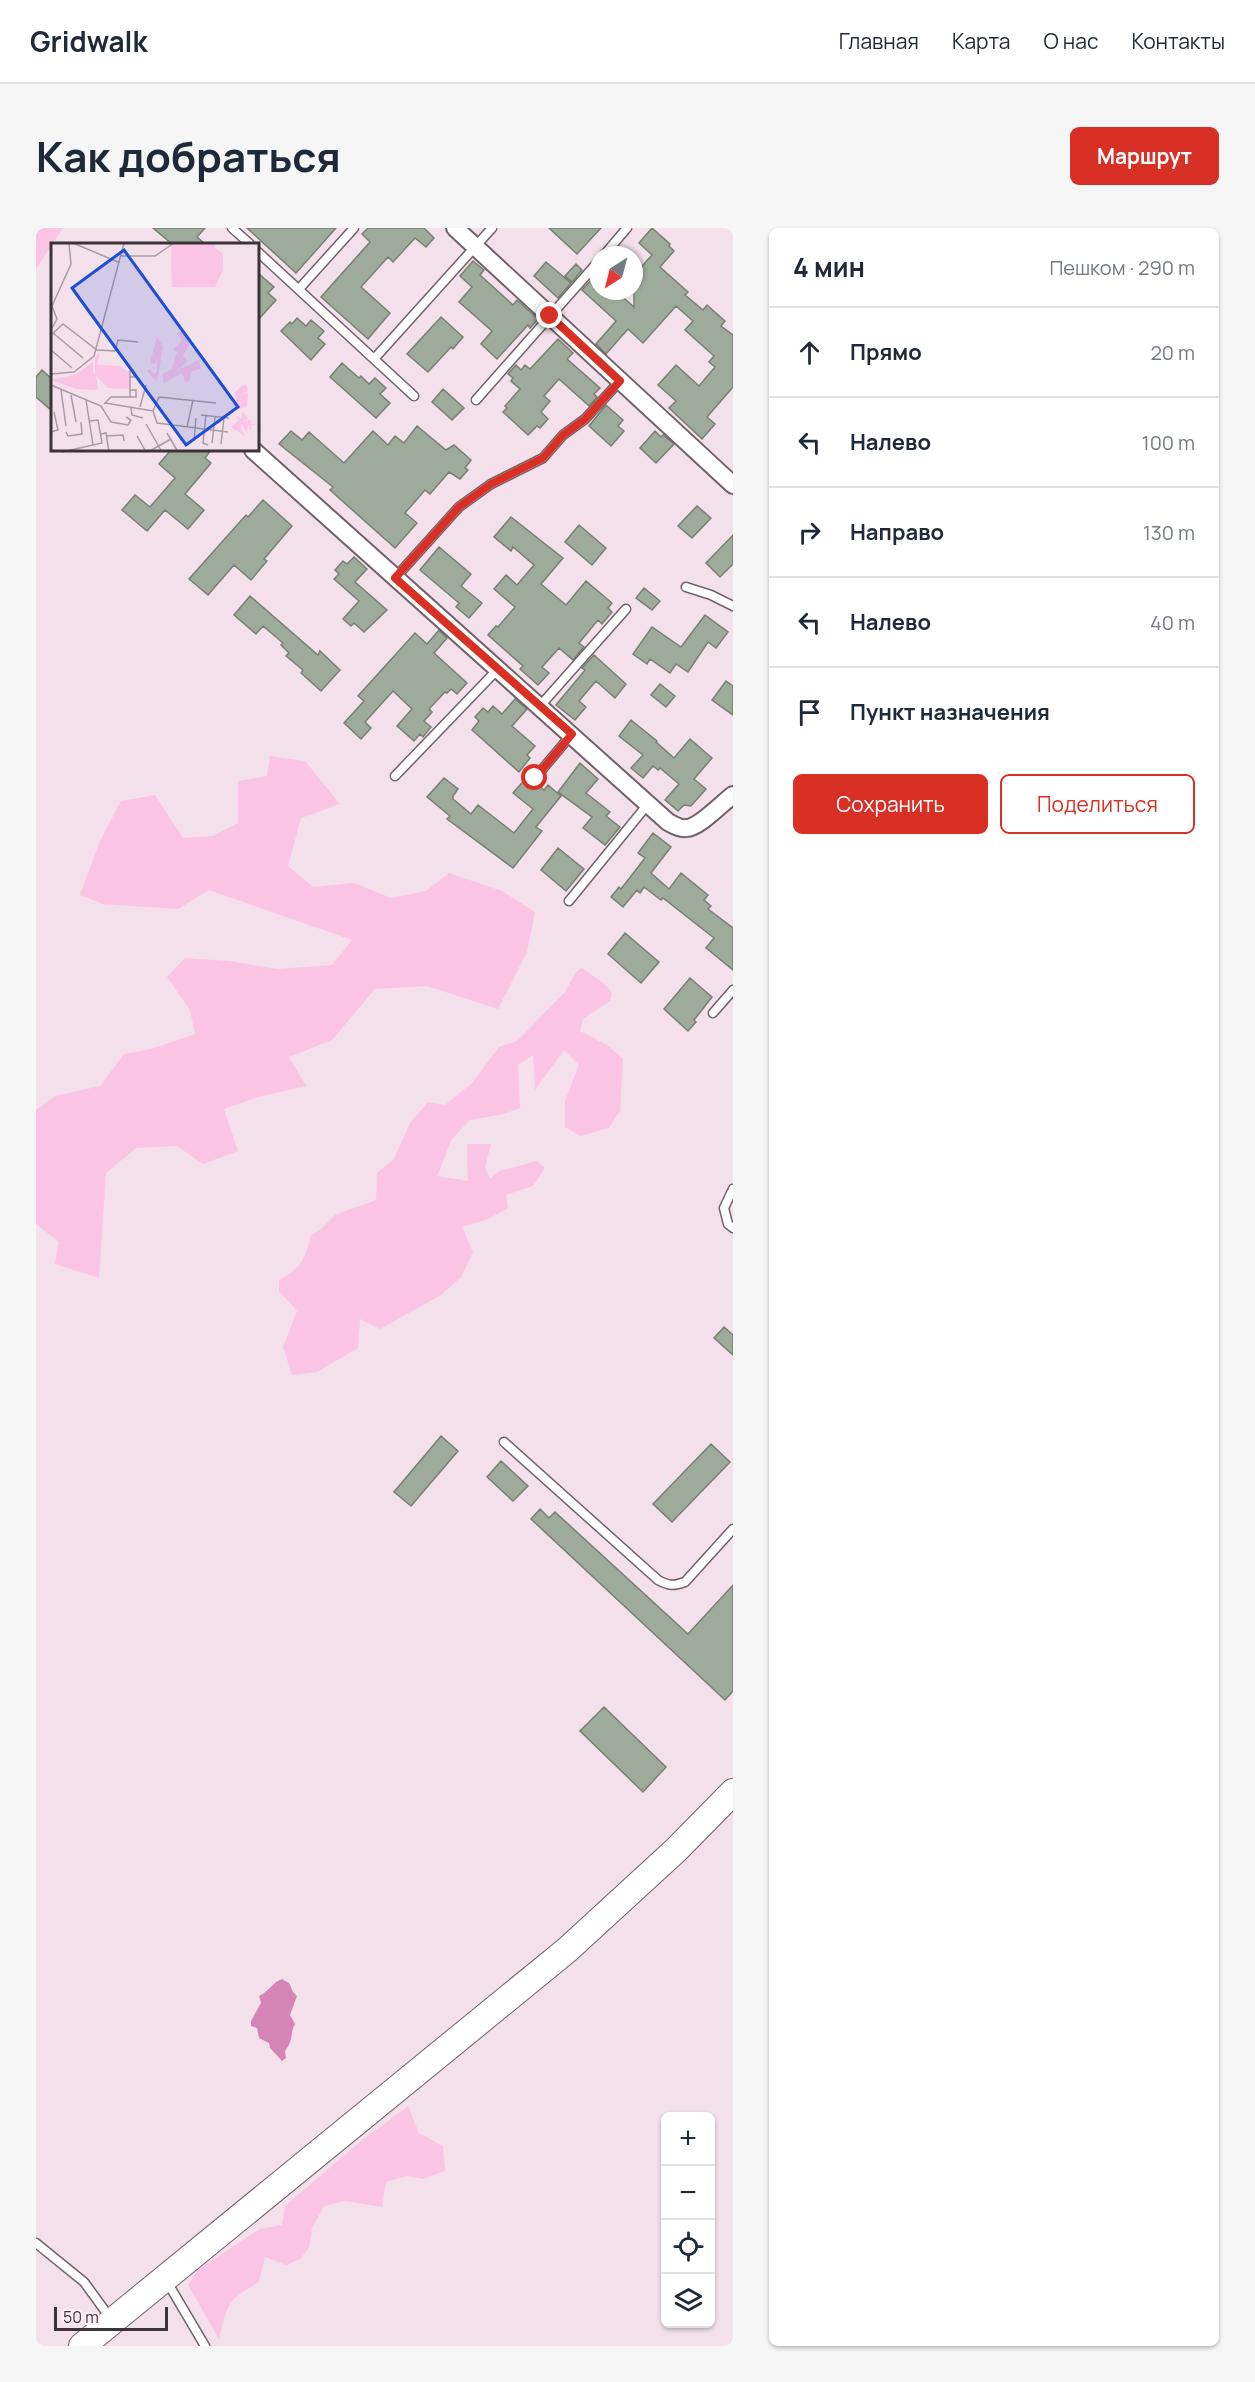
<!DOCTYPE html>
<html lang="ru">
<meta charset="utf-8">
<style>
:root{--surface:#fff;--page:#f6f6f7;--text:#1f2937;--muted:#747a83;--line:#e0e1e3;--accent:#d93025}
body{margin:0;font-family:Manrope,sans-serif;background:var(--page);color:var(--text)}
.controls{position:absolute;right:18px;bottom:18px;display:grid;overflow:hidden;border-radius:9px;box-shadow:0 2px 4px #0004}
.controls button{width:54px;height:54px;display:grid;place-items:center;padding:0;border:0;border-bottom:2px solid var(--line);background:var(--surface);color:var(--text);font:30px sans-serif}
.compass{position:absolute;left:553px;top:18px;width:54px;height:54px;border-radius:50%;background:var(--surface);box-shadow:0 2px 4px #0004;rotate:216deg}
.scale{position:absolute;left:18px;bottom:15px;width:114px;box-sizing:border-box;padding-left:6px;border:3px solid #3a3337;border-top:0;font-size:16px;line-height:21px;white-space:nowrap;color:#3a3337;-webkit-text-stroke:4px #fdeef7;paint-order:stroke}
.stop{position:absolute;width:18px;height:18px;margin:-14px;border:4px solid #d93025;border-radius:50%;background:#fff}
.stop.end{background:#d93025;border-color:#fff;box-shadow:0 2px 6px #0008}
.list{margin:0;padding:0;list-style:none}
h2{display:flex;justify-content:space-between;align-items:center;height:78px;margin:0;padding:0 24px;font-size:26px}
h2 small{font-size:20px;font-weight:400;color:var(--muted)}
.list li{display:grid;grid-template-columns:39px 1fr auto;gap:18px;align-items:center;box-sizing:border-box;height:90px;padding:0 24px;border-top:2px solid var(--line)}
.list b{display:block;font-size:22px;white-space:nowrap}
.list em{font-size:20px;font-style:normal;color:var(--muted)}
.actions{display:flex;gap:12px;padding:18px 24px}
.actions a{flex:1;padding:14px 0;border:2px solid var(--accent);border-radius:9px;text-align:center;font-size:21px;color:var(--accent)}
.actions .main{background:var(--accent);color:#fff}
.icon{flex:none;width:33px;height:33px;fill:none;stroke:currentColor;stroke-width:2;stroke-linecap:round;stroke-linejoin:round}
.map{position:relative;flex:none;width:697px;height:2118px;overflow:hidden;border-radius:9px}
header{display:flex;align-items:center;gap:36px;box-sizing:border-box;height:84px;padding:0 30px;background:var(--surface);border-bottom:2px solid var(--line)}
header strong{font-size:28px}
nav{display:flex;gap:33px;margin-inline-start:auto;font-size:21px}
.intro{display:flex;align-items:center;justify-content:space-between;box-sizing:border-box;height:144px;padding:0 36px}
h1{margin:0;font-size:42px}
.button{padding:15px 27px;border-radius:9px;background:var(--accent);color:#fff;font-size:21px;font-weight:700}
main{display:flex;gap:36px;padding:0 36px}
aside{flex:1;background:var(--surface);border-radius:9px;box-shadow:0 2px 4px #0004}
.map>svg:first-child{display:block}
.green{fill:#fbc4e4}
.water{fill:#d484b5}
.building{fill:#9eaa9c;stroke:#758073;stroke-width:1.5}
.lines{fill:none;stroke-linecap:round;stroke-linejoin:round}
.lane-casing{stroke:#71616a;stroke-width:11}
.street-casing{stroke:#71616a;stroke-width:20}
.primary-casing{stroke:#71616a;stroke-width:28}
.lane{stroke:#fff;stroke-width:8}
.street{stroke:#fff;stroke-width:16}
.primary{stroke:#fff;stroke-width:26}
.route{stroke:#d93025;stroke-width:8}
.inset-road{fill:none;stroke:#a99ba2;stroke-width:1.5}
.view{fill:#1d4ed8;fill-opacity:0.15;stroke:#1d4ed8;stroke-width:3}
.inset-edge{fill:none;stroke:#3a3337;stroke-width:3}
</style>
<header>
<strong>Gridwalk</strong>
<nav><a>Главная</a><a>Карта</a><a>О нас</a><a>Контакты</a></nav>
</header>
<div class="intro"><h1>Как добраться</h1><a class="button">Маршрут</a></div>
<main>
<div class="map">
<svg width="697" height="2118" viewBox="0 0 697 2118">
<rect width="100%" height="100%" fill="#f3e0ea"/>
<!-- green -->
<path class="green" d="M0,0H27L0,41Z
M234,528L269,533L304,576L265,590L252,638L277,659L318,655L355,670L390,663L413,645L466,663L499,684L491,724L462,781L391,758L339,761L296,812L253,829L270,858L222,869L188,881L202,923L167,936L141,918L100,920L70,945L63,1050L19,1036L23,1014L0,996V882L19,868L64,858L88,826L115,821L159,806L154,782L131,749L149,730L193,733L241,741L296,737L316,712L173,662L142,681L67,676L44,667L64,613L85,573L119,567L147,610L177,608L202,595V553L231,548Z
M546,740L571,758L576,766L574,773L547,791L544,803L571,817L587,831L584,883L573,900L544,908L529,899V873L543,837L528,822L499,862L497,827L482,837L484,880L468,886L434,892L416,911L401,948L432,953L431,916H455L449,939L454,950L464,943L501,933L509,940L497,958L470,967L472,980L452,991L426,999L437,1024L425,1049L405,1067L344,1101L324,1091L322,1120L281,1144L256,1147L247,1119L261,1083L243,1063V1052C266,1040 269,1031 275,1007L285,1001L299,987L340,972L341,945L358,931L374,895L392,874L409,877L436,855L463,819L481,813L489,805L529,764L540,744Z
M372,1878L383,1905L407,1918L409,1943L387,1951L371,1948L350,1954L346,1979L309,1973L288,1978L276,2000L273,2020L264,2031L250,2037L229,2029L223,2054C192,2072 191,2076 183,2111L152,2057L163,2041L224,2001L246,1997L249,1978L324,1914Z"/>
<!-- water -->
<path class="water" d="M246,1751L253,1755L257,1764L261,1768L254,1787L259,1796C253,1807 259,1809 249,1823L250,1830L246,1833L234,1820L233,1815L223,1810L221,1800L215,1798V1793L225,1775L223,1768C232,1764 237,1754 246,1751Z"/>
<!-- building -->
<path class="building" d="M117,0H169L161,9L169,16H136Z
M211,0H300L260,45Z
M332,0H388L398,10L390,19L379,10L357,34L352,29L325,59L354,85L332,111L285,69L334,14L326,6Z
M513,0H565L541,26Z
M616,0L634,16L633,18L638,23L624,39L652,64L649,67L667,82L671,77L689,93L685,98L697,107V159L671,189L679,196L666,211L633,180L640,173L622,157L640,137L663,158L679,139L673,134L678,128L649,102L657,93L640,78L607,115L592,101L570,126L560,116L580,93L546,62L556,51L562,57V63H580L598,79V47L616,27L603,15Z
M437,33L448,42L444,47L477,77L481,72L502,91L494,100L492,97L461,131L445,116L456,103L423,74L436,59L424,48Z
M510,34L535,55L522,70L498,48Z
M540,36L546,42L536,54L529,48Z
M222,45L238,59L232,65L240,72L222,92Z
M405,89L427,109L417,121L415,119L392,144L371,126Z
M261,90L270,98L275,92L288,103L282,110L289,116L275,132L245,103L254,94L256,96Z
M522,111L537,125L531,131L564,160L558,166L561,169L553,178L523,151L508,168L514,173L505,184L512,191L504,200L501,198L492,207L467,184L471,180L469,178L484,161L475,153L477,150L472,146L480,137L485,142L489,137L494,141Z
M306,135L323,150L325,148L333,156L339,150L350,160L344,166L354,175L340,190L294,149Z
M6,142L16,151V183L0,169V149Z
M407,161L428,180L416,192L396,174Z
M570,177L587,192L582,198L588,203L575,218L553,198Z
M381,198L410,222L418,217L435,232L429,240L432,242L424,251L413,244L394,266L389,262L369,285L381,295L359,320L294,262L297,259L243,216L255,203L266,212L273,204L308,235L337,203L352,217L359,208L368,215Z
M619,203L625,209L627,207L638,216L620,235L604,220Z
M135,222H175L169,230L175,235L149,266L168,282L152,301L129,282L111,303L86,282L99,267L114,279L139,250L123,236Z
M227,272L256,298L228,331L231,333L215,352L198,337L172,367L153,351L210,287L212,289Z
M661,278L675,290L656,310L642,298Z
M475,289L527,330L505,356L530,377L550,353L576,375L572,380L576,384L566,396L562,392L543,415L548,419L537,432L523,420L506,439L513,445L502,457L484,441L487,438L452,407L460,398L462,399L479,379L458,361L470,347L481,357L498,337L477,319L475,323L458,309Z
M543,297L570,320L556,337L529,314Z
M697,307V336L684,349L670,335Z
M403,319L435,346L425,358L446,375L433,390L420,379L423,375L384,342Z
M318,329L331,341L319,354L351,382L328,404L318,395L315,398L307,391L323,373L298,351L303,346L299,342L307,333L311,336Z
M608,360L624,373L616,382L600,370Z
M214,368L282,427L284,423L304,442L285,463L265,445L267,442L250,428L253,425L245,417L247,415L227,398L220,406L198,387Z
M669,387L692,404L680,420L672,414L652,444L640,436L634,445L614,431L611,436L597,426L616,399L645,419Z
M403,402L411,410L398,425L431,455L421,466L415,461L411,465L409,464L393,481L396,484L388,493L395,499L387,509L384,506L378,513L361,498L376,481L357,463L329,494L335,500L325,511L308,495L328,473L322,468L379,405L391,416Z
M558,427L590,456L579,470L560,453L543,473L550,479L539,492L520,477L549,442L546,440Z
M690,453L697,458V487L676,472Z
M624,456L639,468L630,479L615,467Z
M479,471L491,481L476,498L499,518L491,527L494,530L483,544L436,502L443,493L439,489L447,480L452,484L457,478L466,486Z
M595,492L621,513L620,514L638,530L654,511L676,530L658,551L670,561L655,578L648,577L642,583L629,572L643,556L624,540L622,542L617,538L607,550L595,540L607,527L583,508Z
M544,535L562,551L550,565L574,584L570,588L584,599L569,617L547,600L556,589L522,564Z
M492,548L495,555L501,556L508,562L512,557L525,568L500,599L506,603L477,640L411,591L414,588L391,569L408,550L422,561L417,568V571L435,586L442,577L478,605L497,581L477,565Z
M617,605L635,619L615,645L633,661L645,645L672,667L668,672L675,678L672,681L697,700V742L670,720L678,710L627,670L625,672L608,659L604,665L601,662L587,679L575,669L583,659L585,661L609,630L602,625Z
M522,620L548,641L530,663L505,642Z
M589,705L623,734L605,755L572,726Z
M654,750L676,769L658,792L660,794L652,803L628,781Z
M688,1099L697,1107V1127L678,1110Z
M405,1208L422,1223L375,1278L358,1264Z
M675,1216L694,1234L636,1294L617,1276Z
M465,1233L492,1258L477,1273L451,1249Z
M504,1281L513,1290L519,1284L652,1406L697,1357V1463L689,1472L495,1291Z
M568,1479L630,1539L607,1564L544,1503Z"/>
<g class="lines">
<defs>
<path id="lane" d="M196,0L214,16
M222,24L378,168
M568,27L591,0
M263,61L318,0
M338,131L456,0
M440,172L562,34
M359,350L423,279L455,256L507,230L527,207L549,191L584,153
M650,359L675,367L697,378
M504,478L590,381
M359,548L462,441
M499,550L535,507
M533,673L612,576
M677,785L697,762
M697,961L688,980L692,996L697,1000
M468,1214L622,1352C633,1358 638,1358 649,1354L697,1301
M0,2015L48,2054L75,2091
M130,2052L169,2118"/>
<path id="street" d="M419,0L697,257
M217,222L632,594C638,597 644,601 650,600C663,600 686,575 697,567"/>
<path id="primary" d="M46,2118L531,1722L640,1622L697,1564"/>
</defs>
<!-- lane casing -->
<use href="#lane" class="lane-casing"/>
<!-- street casing -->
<use href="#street" class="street-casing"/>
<!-- primary casing -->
<use href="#primary" class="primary-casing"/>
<!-- lane -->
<use href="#lane" class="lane"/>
<!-- street -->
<use href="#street" class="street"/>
<!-- primary -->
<use href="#primary" class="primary"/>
</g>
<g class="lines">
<!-- route -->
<path class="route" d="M499,550L536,506L359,350L423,279L455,256L507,230L527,207L549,191L584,153L514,88"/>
</g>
<!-- overview -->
<g transform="translate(15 15)">
<rect width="208" height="208" fill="#f3e0ea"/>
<path d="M115,0H165L164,5L172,11V27L164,44H121L120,3ZM130,88L140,97L132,113L137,118L125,128L148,117L150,126L141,128L138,139L134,138L131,130L113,140L111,131L121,126L126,109L122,106L131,98L126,90ZM106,93L112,104L106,139L96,128L99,126L103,131L106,128V116L104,121L99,120ZM49,109L46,122L68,123L78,129V146L57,145L45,133L47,147L25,146L0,137L26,131L42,119V129L44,132V115ZM192,142L196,143L197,148L190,152L197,150L196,163L187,167L184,149ZM192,168L197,176L191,179L199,177L200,181H206L200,183L201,192L197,180L196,190L191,181L190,187L195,194L180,184L188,177L185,174L186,173L190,176Z" fill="#fbc4e4"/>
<path class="inset-road" d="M22,0L67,19M69,13H104L123,0M1,63L20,21L18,0M0,87L6,76L1,63M2,90L32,115M0,92L12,81L46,107L64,108L67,97L87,99M0,107L21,125M0,131L23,129L43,113L73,0M79,134H83L82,127L79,128V147M0,142L50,163L60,179L77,182L80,177L75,174M10,147L15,183M20,152L25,179M35,157L42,202M54,160L102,168L108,154L165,160M53,161L60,154H79V147H85V154H79M89,164L95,142M80,165L81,172L92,175M102,168L106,180L177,189M150,172L178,175M155,172L152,200L157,202M95,181L111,209M136,184L142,157M0,189L7,187L3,169M15,189L17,193L31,191L30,179M116,190L127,209M50,191L55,190L58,209M55,193L72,192L73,198M86,193L95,209M143,198L145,175M161,200L164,174M170,201L173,175M11,209L51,200L47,177L38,178M97,209L120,196"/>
<path class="view" d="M73,7L187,164L135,202L21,45Z"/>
<rect width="208" height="208" class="inset-edge"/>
</g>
</svg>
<div class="controls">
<button>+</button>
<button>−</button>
<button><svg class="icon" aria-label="locate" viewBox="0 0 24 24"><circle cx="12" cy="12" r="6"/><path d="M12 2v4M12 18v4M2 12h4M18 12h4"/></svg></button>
<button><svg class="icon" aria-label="layers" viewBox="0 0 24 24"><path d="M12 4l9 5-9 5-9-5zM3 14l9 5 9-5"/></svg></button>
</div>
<svg class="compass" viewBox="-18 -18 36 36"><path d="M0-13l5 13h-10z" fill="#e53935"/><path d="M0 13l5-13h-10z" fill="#747a83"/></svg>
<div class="scale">50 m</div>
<div class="stop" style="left:499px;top:550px"></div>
<div class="stop end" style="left:514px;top:88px"></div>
</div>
<aside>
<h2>4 мин<small>Пешком · 290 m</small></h2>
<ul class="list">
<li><svg class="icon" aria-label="ahead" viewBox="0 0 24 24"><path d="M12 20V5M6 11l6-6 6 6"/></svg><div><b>Прямо</b></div><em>20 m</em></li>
<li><svg class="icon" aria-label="left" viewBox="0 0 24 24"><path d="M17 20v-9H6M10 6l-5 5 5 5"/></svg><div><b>Налево</b></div><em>100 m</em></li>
<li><svg class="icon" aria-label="right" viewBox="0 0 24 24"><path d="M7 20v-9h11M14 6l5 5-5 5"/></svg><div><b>Направо</b></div><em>130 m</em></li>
<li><svg class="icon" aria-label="left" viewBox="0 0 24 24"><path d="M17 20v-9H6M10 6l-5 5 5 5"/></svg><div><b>Налево</b></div><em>40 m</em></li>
<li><svg class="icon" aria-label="arrive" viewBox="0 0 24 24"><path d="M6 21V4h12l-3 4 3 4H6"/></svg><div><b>Пункт назначения</b></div></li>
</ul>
<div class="actions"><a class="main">Сохранить</a><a>Поделиться</a></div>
</aside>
</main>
